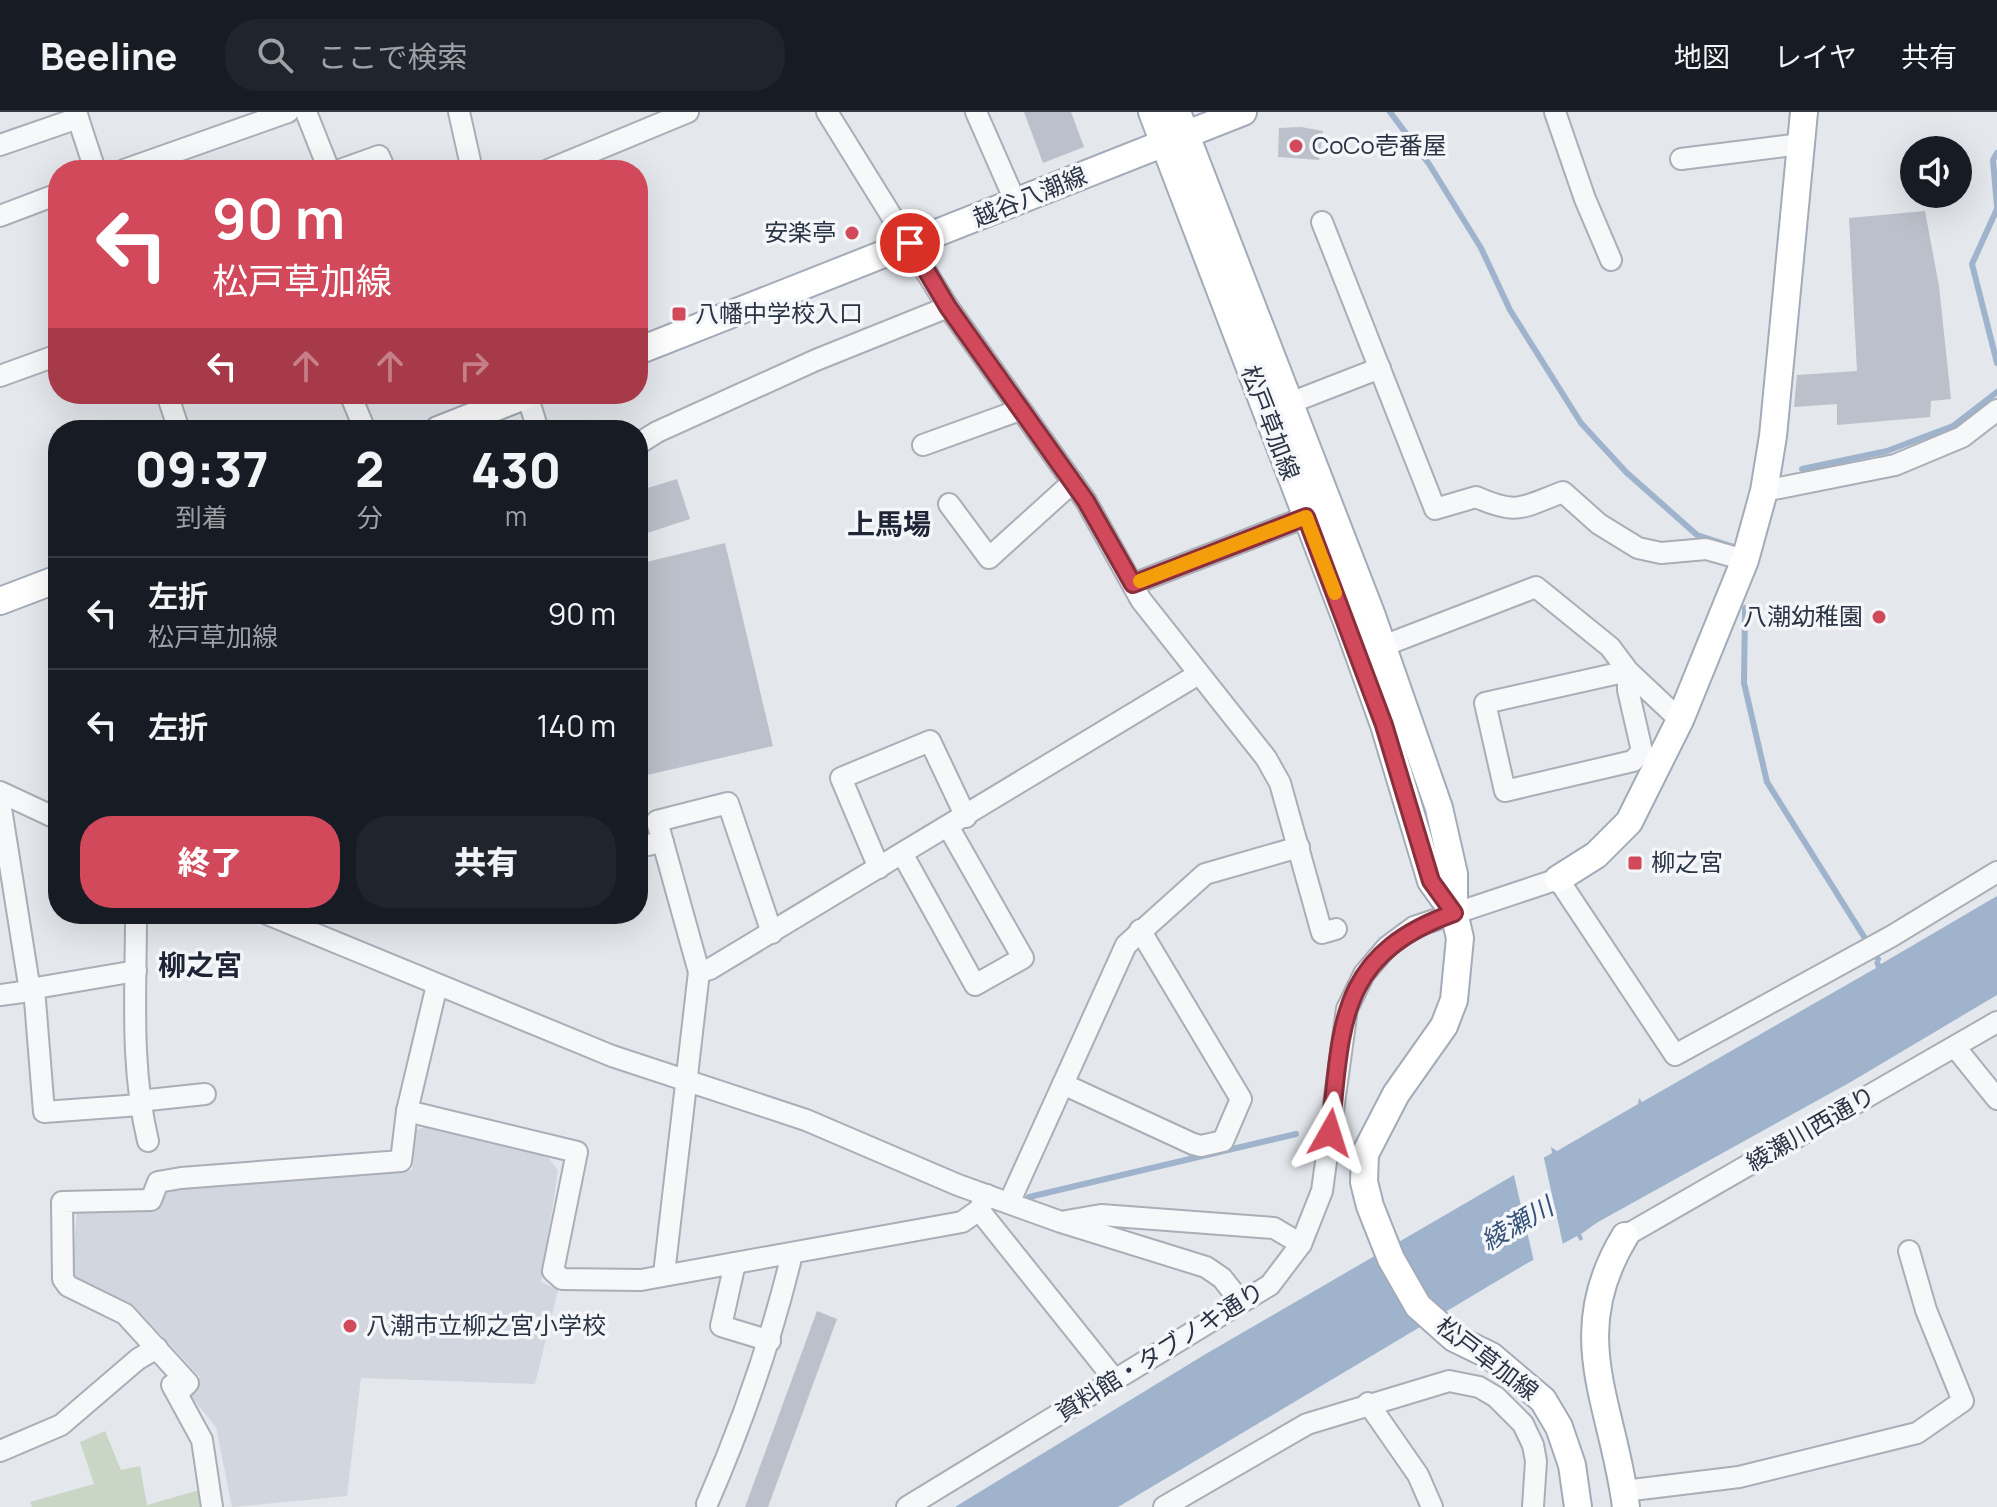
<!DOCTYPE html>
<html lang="ja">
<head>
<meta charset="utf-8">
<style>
	:root { --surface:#171b24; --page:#20242c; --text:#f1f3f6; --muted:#9ea1a6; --line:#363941; --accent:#d1495b }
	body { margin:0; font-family:Manrope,"Noto Sans JP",sans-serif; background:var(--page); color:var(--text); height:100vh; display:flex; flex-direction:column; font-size:30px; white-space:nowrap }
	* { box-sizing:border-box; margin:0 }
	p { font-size:26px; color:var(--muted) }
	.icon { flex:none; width:44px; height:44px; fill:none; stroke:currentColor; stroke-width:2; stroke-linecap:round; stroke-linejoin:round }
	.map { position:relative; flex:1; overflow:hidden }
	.side { position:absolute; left:48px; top:308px; width:600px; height:504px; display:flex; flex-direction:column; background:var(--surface); border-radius:32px; box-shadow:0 8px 32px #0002 }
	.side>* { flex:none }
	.banner { position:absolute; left:48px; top:48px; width:600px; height:244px; border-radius:32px; box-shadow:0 8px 32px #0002; background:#d1495b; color:#fff; overflow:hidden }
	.buttons { position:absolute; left:1900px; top:24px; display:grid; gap:16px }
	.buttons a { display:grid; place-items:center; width:72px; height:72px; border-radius:50%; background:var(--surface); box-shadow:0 8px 32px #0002; font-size:40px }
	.pin { position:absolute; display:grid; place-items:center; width:68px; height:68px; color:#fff; margin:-34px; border:4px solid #fff; border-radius:50%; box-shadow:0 2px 8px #0007 }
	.me { position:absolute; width:88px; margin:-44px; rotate:6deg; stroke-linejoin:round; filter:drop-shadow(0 0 6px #0008) }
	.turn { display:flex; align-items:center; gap:28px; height:168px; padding:0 32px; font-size:36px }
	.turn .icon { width:104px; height:104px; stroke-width:2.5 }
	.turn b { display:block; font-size:56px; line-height:68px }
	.lanes { display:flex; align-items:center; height:76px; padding:0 32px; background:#0003; justify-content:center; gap:40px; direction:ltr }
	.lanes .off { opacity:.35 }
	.eta { display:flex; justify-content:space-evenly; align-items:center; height:136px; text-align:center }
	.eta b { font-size:48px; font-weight:800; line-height:56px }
	.action { display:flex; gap:16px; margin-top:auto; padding:16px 32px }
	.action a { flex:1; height:92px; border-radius:32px; background:var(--accent); color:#fff; font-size:32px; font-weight:800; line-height:92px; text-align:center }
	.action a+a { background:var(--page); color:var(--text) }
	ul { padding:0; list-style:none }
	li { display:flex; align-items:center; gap:24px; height:112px; padding:0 32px; border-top:2px solid var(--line) }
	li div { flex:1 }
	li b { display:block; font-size:30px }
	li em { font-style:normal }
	header { display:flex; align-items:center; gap:48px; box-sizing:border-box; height:112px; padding:0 40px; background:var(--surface); border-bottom:2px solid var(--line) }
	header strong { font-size:38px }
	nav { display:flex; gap:44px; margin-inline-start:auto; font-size:28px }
	.search { width:560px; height:72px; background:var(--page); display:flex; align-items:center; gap:20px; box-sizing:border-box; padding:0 28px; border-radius:32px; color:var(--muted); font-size:30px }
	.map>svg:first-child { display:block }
</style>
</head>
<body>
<header>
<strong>Beeline</strong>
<div class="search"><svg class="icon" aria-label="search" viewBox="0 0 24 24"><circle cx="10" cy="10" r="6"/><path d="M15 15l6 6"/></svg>ここで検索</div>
<nav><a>地図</a><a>レイヤ</a><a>共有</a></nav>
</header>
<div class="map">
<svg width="1997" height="1395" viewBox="0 0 1997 1395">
	<rect width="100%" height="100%" fill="#e4e7ec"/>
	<path fill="#d2d6de" d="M426,1014l121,29 11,16 -17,111 17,8 -23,94 -174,-6 -14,118 -115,11 -16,-80 -28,-34 12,-16 -65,-70 -54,-24 -9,-12 5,-62 81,2 7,-24 247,-17 3,-39z"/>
	<path fill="#c9d6c5" d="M105,1319l16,39 19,-4 7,39 56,-16 2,18h-173l-2,-5 64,-18 -14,-42z"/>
	<path fill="#9fb4cc" d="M1997,784v99l-148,88 -251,139 -17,12 2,5 -3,2 -3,-5 -53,29 -406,242h-163l249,-152 348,-202 -1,-6 6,4 81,-47 1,-6 3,4 234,-134 -2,-6 4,-3 3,5z"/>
	<path fill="#e4e7ec" d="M1543,1042l21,95 -29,17 -22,-95z"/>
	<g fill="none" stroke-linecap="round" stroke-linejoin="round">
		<g stroke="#9fb4cc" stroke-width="6">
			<path d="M1390,0l39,52 52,84 29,62 71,113 45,49 71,63 37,12"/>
			<path d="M1997,41l-4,7 4,46"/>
			<path d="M1997,97l-25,55 25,99"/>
			<path d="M1802,357l85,-18 66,-25 44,-34"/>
			<path d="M1745,496l-1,75 23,99 111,177"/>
			<path d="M1029,1085l267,-63"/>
		</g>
	</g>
	<g fill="#bbc0ca">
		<path d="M1024,0h47l13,35 -41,16z"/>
		<path d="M1301,15l22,4 -4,29 -41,-3 1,-29z"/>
		<path d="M1925,99l14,75 12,113 -20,2 -1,16 -93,8v-21l-43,3 3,-32 60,-4 -8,-153z"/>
		<path d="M677,367l13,40 -52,17v-45z"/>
		<path d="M725,431l48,203 -126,29 -9,-40v-171z"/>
		<path d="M817,1199l20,8 -69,188h-23z"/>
	</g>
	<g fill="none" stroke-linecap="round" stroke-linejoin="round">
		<defs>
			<g id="minor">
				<path d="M76,0l19,58"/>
				<path d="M306,0l23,58"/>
				<path d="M459,0l13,58"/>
				<path d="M827,0l121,195 138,194 55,99 125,158 14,25 42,150 14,-4"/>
				<path d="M976,0l40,91"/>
				<path d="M1555,0l30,87 26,61"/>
				<path d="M0,33l78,-27"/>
				<path d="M1681,47l120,-15"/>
				<path d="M124,58l164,-58"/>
				<path d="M340,58l39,-14 6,14"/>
				<path d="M548,58l140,-58"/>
				<path d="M0,104l58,-22"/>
				<path d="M1322,110l113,287 41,-12c43,19 46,10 87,-5l36,32 39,24 23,5 45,-4 39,11"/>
				<path d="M0,264l58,-21"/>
				<path d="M167,282l12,36"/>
				<path d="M350,282l15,36"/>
				<path d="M527,283l11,35"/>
				<path d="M1290,291l90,-35"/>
				<path d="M638,332l19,-12 159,-72 132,-53"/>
				<path d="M923,333l97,-35"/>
				<path d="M1764,379l131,-26 67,-28 35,-27"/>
				<path d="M949,392l40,54 84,-76"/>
				<path d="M1133,472l173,-67"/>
				<path d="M1383,534l153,-59 74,60 18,24v19l14,61 -9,10 -128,30 -20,-88 143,-32 52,49"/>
				<path d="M0,680l58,27"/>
				<path d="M0,690l30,189 -30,4"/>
				<path d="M638,735l25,-5"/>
				<path d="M903,743l72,130 48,-27 -74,-130"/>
				<path d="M879,756l-38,-90 89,-37 36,76"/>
				<path d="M136,802c0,77 -6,152 12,227"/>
				<path d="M267,802l345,142 194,64 152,65 103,37 145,45 16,11 19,24"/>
				<path d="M699,860l-42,-151 71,-18 44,130"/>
				<path d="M34,876l10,124 96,-7"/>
				<path d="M30,877l106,-18"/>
				<path d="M1955,935l42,52"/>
				<path d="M1063,972l130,60 8,2 22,-5 18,-42 -101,-169"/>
				<path d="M139,989l66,-7"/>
				<path d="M407,999l170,41 -24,119 9,8 79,1 321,-58 17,-12 8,-15"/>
				<path d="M1009,1091l117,-258 79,-71 94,-27"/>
				<path d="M979,1098l136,170"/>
				<path d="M1066,1109l35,-6 173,13 27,16"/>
				<path d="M1625,1124l372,-214"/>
				<path d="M735,1151l-14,63 49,15"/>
				<path d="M664,1162l35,-302 11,-3 487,-294"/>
				<path d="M172,1273l30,55 10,67"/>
				<path d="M178,1281l10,-10 -63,-69 -57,-28 -5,-7 -1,-77 89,-2 7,-18 23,-4 220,-17 6,-50 30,-126"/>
				<path d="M1368,1291l50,72 14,32"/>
				<path d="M0,1339l61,-26 77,-66 19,-11"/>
				<path d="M1624,1379l115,-14 178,-44 46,-32 -37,-91 -17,-59"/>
				<path d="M707,1392c36,-82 64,-163 85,-250"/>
				<path d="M907,1395l363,-222 31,-41 21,-53 25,-182 17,-35 23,-27 27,-20 144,-48 117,176 217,-119 105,-64"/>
				<path d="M1164,1395l143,-83 142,-43 30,6 17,10 27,27 10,21 3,16 -3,46"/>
			</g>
			<g id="major">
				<path d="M1152,0l195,510 37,103 47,156 23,32"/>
				<path d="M1177,0l195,504 67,192 15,66v39l6,25 -6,62 -10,26 -48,68 -31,60 -1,28 6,24 21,53 27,47 36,32 37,18 52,44 16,27 13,38 6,42"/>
				<path d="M638,239l605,-239"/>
				<path d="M438,318l91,-36"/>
				<path d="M0,489l58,-22"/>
				<path d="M1558,767l38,-24 33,-33 51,-102 65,-160 19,-69 9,-55 31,-324"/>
				<path d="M1625,1124c-61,100 -12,167 1,271"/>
			</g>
		</defs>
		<use href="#minor" stroke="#a9aeb7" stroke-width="24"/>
		<use href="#major" stroke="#a3abb8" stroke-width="30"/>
		<use href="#minor" stroke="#f7f8fa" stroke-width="20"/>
		<use href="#major" stroke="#fff" stroke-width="26"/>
	</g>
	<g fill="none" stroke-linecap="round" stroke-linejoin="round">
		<defs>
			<path id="route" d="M910,131l38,64 138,194 47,83 173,-67 78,208 47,156 23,32c-117,42 -112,111 -124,220"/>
		</defs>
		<use href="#route" stroke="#882f3b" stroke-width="20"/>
		<use href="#route" stroke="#d1495b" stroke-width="14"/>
		<path stroke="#f59e0b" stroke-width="14" d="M1140,469l166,-64 29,76"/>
	</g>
	<g fill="#d1495b" stroke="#f4f6f9" stroke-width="3">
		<circle cx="1296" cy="34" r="8"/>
		<circle cx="852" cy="121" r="8"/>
		<rect x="671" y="194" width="16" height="16" rx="4"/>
		<circle cx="1879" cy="505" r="8"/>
		<rect x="1627" y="743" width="16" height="16" rx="4"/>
		<circle cx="350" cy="1214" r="8"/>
	</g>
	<g text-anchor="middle" stroke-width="7" stroke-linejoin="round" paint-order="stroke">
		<g font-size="24" fill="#2b3445" stroke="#f4f6f9" text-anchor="start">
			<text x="1312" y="42">CoCo壱番屋</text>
			<text x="836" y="129" text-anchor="end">安楽亭</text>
			<text x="695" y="210">八幡中学校入口</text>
			<text x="1863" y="513" text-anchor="end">八潮幼稚園</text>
			<text x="1651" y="759">柳之宮</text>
			<text x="366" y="1222">八潮市立柳之宮小学校</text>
		</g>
		<g font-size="24" fill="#2b3445" stroke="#f4f6f9">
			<text transform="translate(1030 85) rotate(-22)" y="8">越谷八潮線</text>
			<text transform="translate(1270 311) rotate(69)" y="8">松戸草加線</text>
			<text transform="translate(1811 1017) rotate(-30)" y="8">綾瀬川西通り</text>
			<text transform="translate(1160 1240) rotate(-32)" y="8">資料館・タブノキ通り</text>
			<text transform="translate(1487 1247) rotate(37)" y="8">松戸草加線</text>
		</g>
		<g font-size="26" font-style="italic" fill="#34527a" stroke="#f4f6f9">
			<text transform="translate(1517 1112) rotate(-30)" y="9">綾瀬川</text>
		</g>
		<g font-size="28" font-weight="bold" fill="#1d2536" stroke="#f4f6f9">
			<text x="889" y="422">上馬場</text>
			<text x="200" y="863">柳之宮</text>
		</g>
	</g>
</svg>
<div class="buttons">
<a><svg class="icon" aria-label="sound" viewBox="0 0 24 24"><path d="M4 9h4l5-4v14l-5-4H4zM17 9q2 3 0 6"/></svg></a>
</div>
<div class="pin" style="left:910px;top:131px;background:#d93025"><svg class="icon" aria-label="arrive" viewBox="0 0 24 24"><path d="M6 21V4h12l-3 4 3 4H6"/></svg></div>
<svg class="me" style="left:1330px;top:1021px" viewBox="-20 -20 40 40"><path d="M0-17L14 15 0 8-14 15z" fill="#d1495b" stroke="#fff" stroke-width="4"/></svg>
<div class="banner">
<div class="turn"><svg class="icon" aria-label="left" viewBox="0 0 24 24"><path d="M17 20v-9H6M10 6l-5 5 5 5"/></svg><div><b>90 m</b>松戸草加線</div></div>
<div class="lanes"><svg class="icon" aria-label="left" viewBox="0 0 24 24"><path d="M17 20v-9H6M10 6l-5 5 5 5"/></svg><svg class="icon off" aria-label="ahead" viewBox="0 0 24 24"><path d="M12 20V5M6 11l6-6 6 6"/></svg><svg class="icon off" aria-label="ahead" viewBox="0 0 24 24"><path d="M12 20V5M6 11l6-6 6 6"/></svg><svg class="icon off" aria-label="right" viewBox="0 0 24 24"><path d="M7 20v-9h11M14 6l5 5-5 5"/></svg></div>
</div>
<section class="side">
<div class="eta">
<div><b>09:37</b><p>到着</p></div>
<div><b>2</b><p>分</p></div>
<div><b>430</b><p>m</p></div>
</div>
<ul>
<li><svg class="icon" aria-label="left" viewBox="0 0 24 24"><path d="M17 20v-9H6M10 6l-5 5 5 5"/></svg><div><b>左折</b><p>松戸草加線</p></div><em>90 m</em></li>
<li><svg class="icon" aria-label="left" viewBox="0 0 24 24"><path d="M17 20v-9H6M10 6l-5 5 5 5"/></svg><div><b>左折</b></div><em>140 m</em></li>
</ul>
<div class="action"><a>終了</a><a>共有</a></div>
</section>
</div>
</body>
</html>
